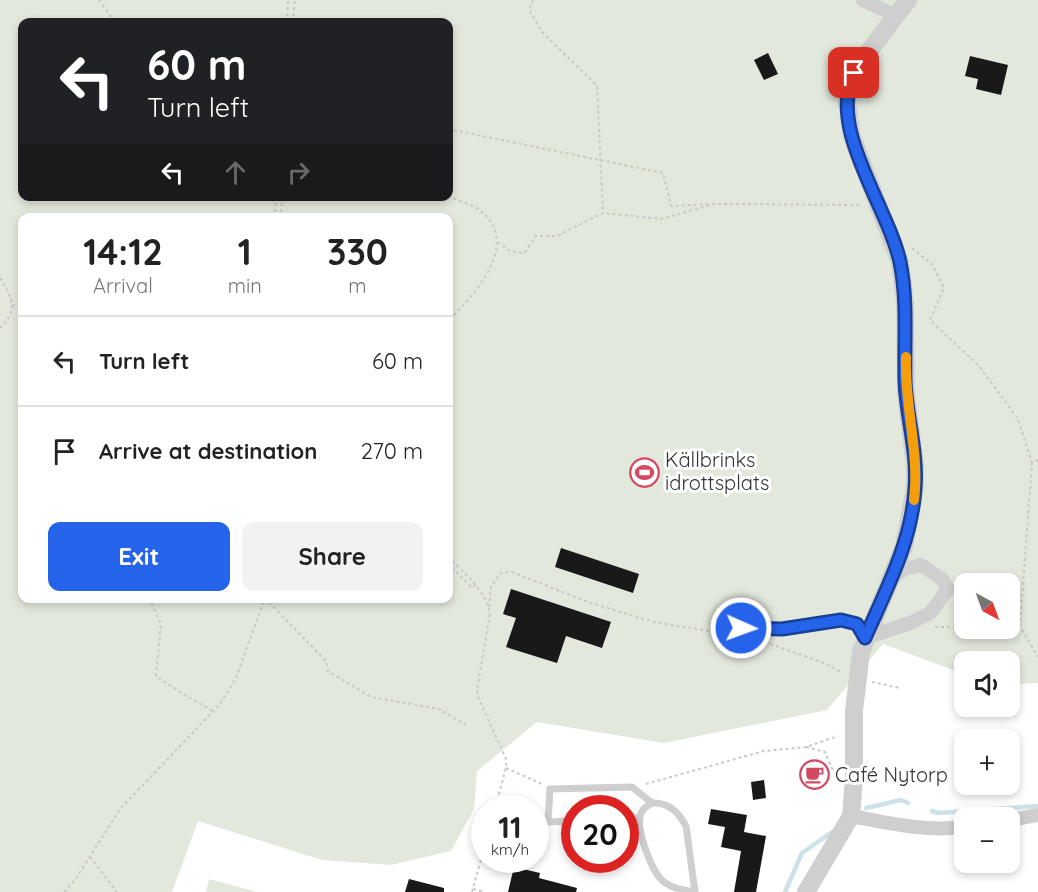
<!DOCTYPE html>
<html lang="en">
<head>
<meta charset="utf-8">
<style>
	:root { --surface:#fff; --page:#f2f2f2; --text:#222; --muted:#767676; --line:#e0e0e0; --accent:#2563eb }
	body { margin:0; font-family:Quicksand,sans-serif; background:var(--page); color:var(--text); height:100vh; display:flex; flex-direction:column; font-size:22px; white-space:nowrap }
	* { box-sizing:border-box; margin:0 }
	p { font-size:20px; color:var(--muted) }
	.icon { flex:none; width:33px; height:33px; fill:none; stroke:currentColor; stroke-width:2; stroke-linecap:round; stroke-linejoin:round }
	.map { position:relative; flex:1; overflow:hidden }
	.details { position:absolute; left:18px; top:213px; width:435px; height:390px; display:flex; flex-direction:column; background:var(--surface); border-radius:12px; box-shadow:0 3px 9px #0003 }
	.details>* { flex:none }
	.top-card { position:absolute; left:18px; top:18px; width:435px; height:183px; border-radius:12px; box-shadow:0 3px 9px #0003; background:#202124; color:#fff; overflow:hidden }
	.needle { width:39px; rotate:139deg }
	.controls { position:absolute; left:954px; top:573px; display:grid; gap:12px }
	.controls a { display:grid; place-items:center; width:66px; height:66px; border-radius:12px; background:var(--surface); box-shadow:0 3px 9px #0003; font-size:30px }
	.speed { position:absolute; left:471px; top:795px; display:flex; gap:12px; font-size:30px; font-weight:700; text-align:center }
	.speed>* { display:grid; place-content:center; width:78px; height:78px; border-radius:50%; background:var(--surface); box-shadow:0 3px 9px #0003; line-height:1 }
	.speed small { font-size:15px; font-weight:400 }
	.speed .limit { border:9px solid #d22; background:#fff; color:#111 }
	.pin { position:absolute; display:grid; place-items:center; width:51px; height:51px; color:#fff; margin:-26px; border-radius:12px; box-shadow:0 3px 9px #0006 }
	.me { position:absolute; width:66px; margin:-33px; rotate:92deg; stroke-linejoin:round; filter:drop-shadow(0 0 4px #0008) }
	.turn { display:flex; align-items:center; gap:21px; height:126px; padding:0 30px; font-size:27px }
	.turn .icon { width:78px; height:78px; stroke-width:2.5 }
	.turn b { display:block; font-size:42px; line-height:51px }
	.lanes { display:flex; align-items:center; height:57px; padding:0 30px; background:#0003; justify-content:center; gap:30px; direction:ltr }
	.lanes .off { opacity:.35 }
	.eta { display:flex; justify-content:space-evenly; align-items:center; height:102px; text-align:center }
	.eta b { font-size:36px; font-weight:700; line-height:42px }
	.primary-button { display:flex; gap:12px; margin-top:auto; padding:12px 30px }
	.primary-button a { flex:1; height:69px; border-radius:12px; background:var(--accent); color:#fff; font-size:24px; font-weight:700; line-height:69px; text-align:center }
	.primary-button a+a { background:var(--page); color:var(--text) }
	ul { padding:0; list-style:none }
	li { display:flex; align-items:center; gap:18px; height:90px; padding:0 30px; border-top:2px solid var(--line) }
	li div { flex:1 }
	li b { display:block; font-size:22px }
	li em { font-style:normal }
	.map>svg:first-child { display:block }
</style>
</head>
<body>
<div class="map">
<svg width="1038" height="892" viewBox="0 0 1038 892">
	<rect width="100%" height="100%" fill="#fff"/>
	<g fill="#e3e8dc" fill-rule="evenodd">
		<path d="M0,0h1038v683l-28,1v-22h-46v12l-81,-30 -56,66 -163,33 -127,-21 -60,49 -3,38 -23,42 -60,14 -69,-5 -124,-39 -26,71h-172zM22,22h426v174h-426zM22,218h426v380h-426zM964,584h46v44h-46z"/>
		<path d="M209,879l48,13h-51z"/>
	</g>
	<g fill="none" stroke-linecap="round" stroke-linejoin="round">
		<g stroke="#cde1e8" stroke-width="4.5">
			<path d="M866,808l35,-8 7,3"/>
			<path d="M932,811l6,2 100,-7"/>
			<path d="M785,892l17,-39 33,-23"/>
		</g>
	</g>
	<g fill="#191919">
		<path d="M768,53l10,21 -14,6 -10,-20z"/>
		<path d="M970,56l38,9 -7,30 -25,-6 2,-10 -13,-3z"/>
		<path d="M561,548l78,26 -6,19 -78,-26z"/>
		<path d="M511,589l100,33 -9,26 -36,-12 -9,27 -51,-16 10,-29 -13,-4z"/>
		<path d="M809,764l13,2 -3,19 -13,-2z"/>
		<path d="M764,780l2,18 -13,2 -2,-18z"/>
		<path d="M711,809l36,6 -3,17 22,4 -10,56h-22l7,-41 -20,-4 4,-20 -17,-3z"/>
		<path d="M514,867l26,6 -1,5 38,10 -1,4h-68z"/>
		<path d="M409,879l35,9v4h-39z"/>
	</g>
	<g fill="none" stroke-linecap="round" stroke-linejoin="round">
		<g stroke="#c9c9c9" stroke-width="2" stroke-dasharray="3 3" stroke-linecap="butt">
			<path d="M99,0l16,22"/>
			<path d="M533,0l-4,10 14,23 54,53 6,127"/>
			<path d="M287,22l1,-22"/>
			<path d="M293,22l2,-22"/>
			<path d="M448,129l215,44 8,33 37,-2"/>
			<path d="M448,196c11,5 26,9 34,16 39,33 -8,83 -34,109"/>
			<path d="M275,218l1,-22"/>
			<path d="M281,218l1,-22"/>
			<path d="M498,242l12,9 14,2 12,-17h21l46,-23 59,6 52,-15 146,1"/>
			<path d="M912,248l20,16 12,24 -14,32 49,46 39,53 14,44"/>
			<path d="M0,278c12,19 19,32 0,50"/>
			<path d="M12,305l10,2"/>
			<path d="M1038,460l-6,3 -12,163 18,31"/>
			<path d="M448,557c16,16 39,34 42,57l-13,75 1,8 28,62v9l-11,40"/>
			<path d="M448,563l23,24 5,-2"/>
			<path d="M149,598l12,26 -5,52 27,18 30,17"/>
			<path d="M265,598l61,63 2,10 43,26 68,12 29,17"/>
			<path d="M489,607l2,-21 10,-13 11,-1 76,30 66,20 79,13"/>
			<path d="M1010,626h9"/>
			<path d="M935,627h29"/>
			<path d="M759,640l68,24 15,9"/>
			<path d="M872,682l28,6"/>
			<path d="M806,747l19,5 9,21h3"/>
			<path d="M506,768l36,16"/>
			<path d="M646,784l118,-33 42,-4 32,-11"/>
			<path d="M536,832l5,-4"/>
			<path d="M90,857l27,35"/>
			<path d="M473,889l12,3"/>
			<path d="M64,892l11,-12 45,-71 100,-105 16,-26 29,-80"/>
			<path d="M472,892l12,-44"/>
		</g>
		<g stroke="#cfcfcf" stroke-width="7">
			<path d="M741,628l41,1 59,-9 16,4 7,12"/>
			<path d="M652,803c17,-1 26,9 34,23l9,66c-11,-2 -22,-3 -31,-10 -12,-9 -27,-50 -24,-65 1,-8 6,-10 12,-14z"/>
			<path d="M626,818h13"/>
			<path d="M574,821l-26,1 2,-33 82,-2 20,16"/>
		</g>
		<g stroke="#cfcfcf" stroke-width="14">
			<path d="M863,0l33,16"/>
			<path d="M865,638l45,-15 20,-10 18,-24 -6,-10 -21,-14 -16,4 -15,10"/>
			<path d="M851,816c37,7 75,16 113,11"/>
			<path d="M1010,820l28,-5"/>
		</g>
		<path stroke="#cfcfcf" stroke-width="18" d="M806,892l45,-76 3,-38v-67l7,-59 43,-106 11,-59v-21l-9,-73 -1,-91 -5,-40 -48,-125 -5,-35 3,-21 9,-17 49,-64"/>
	</g>
	<g fill="none" stroke-linecap="round" stroke-linejoin="round">
		<defs>
			<path id="route" d="M741,628l41,1 59,-9 16,4 8,14c21,-48 47,-97 50,-150 3,-37 -9,-72 -10,-108 -1,-40 3,-79 -5,-118 -12,-56 -73,-133 -46,-189"/>
		</defs>
		<use href="#route" stroke="#184099" stroke-width="15"/>
		<use href="#route" stroke="#2563eb" stroke-width="10"/>
		<path stroke="#f59e0b" stroke-width="10" d="M906,357c-2,48 14,96 8,143"/>
	</g>
	<defs>
		<symbol id="stadium-ring" viewBox="-11 -11 22 22"><circle r="9.5" fill="#fff" stroke="#d54862" stroke-width="1.5"/><path d="M0-5a6.5 5 0 1 0 0 10a6.5 5 0 1 0 0-10ZM-3.5-1.8h7v3.6h-7Z" fill="#d54862"/></symbol>
		<symbol id="cafe-ring" viewBox="-11 -11 22 22"><circle r="9.5" fill="#fff" stroke="#d54862" stroke-width="1.5"/><path d="M-5.5-4.5H6V0H3Q3 3.5 0 3.5H-2.5Q-5.5 3.5-5.5 0ZM3-3.2v2h1.7v-2ZM-6 4.5H4V6H-6Z" fill="#d54862"/></symbol>
	</defs>
	<g fill-rule="evenodd">
		<use href="#stadium-ring" x="628" y="456" width="33" height="33"/>
		<use href="#cafe-ring" x="798" y="758" width="33" height="33"/>
	</g>
	<g text-anchor="middle" stroke-width="6" stroke-linejoin="round" paint-order="stroke">
		<g font-size="20" fill="#323232" stroke="#fff" text-anchor="start">
			<text x="665" y="467">Källbrinks<tspan x="665" dy="23">idrottsplats</tspan></text>
			<text x="835" y="782">Café Nytorp</text>
		</g>
	</g>
</svg>
<div class="controls">
<a><svg class="needle" viewBox="-14 -14 28 28"><path d="M0-13l5 13h-10z" fill="#e53935"/><path d="M0 13l5-13h-10z" fill="#767676"/></svg></a>
<a><svg class="icon" aria-label="sound" viewBox="0 0 24 24"><path d="M4 9h4l5-4v14l-5-4H4zM17 9q2 3 0 6"/></svg></a>
<a>+</a>
<a>−</a>
</div>
<div class="speed"><div>11<small>km/h</small></div><div class="limit">20</div></div>
<div class="pin" style="left:854px;top:73px;background:#d93025"><svg class="icon" aria-label="arrive" viewBox="0 0 24 24"><path d="M6 21V4h12l-3 4 3 4H6"/></svg></div>
<svg class="me" style="left:741px;top:628px" viewBox="-20 -20 40 40"><circle r="17" fill="#2563eb" stroke="#fff" stroke-width="3"/><path d="M0-11L8 9 0 5-8 9z" fill="#fff"/></svg>
<div class="top-card">
<div class="turn"><svg class="icon" aria-label="left" viewBox="0 0 24 24"><path d="M17 20v-9H6M10 6l-5 5 5 5"/></svg><div><b>60 m</b>Turn left</div></div>
<div class="lanes"><svg class="icon" aria-label="left" viewBox="0 0 24 24"><path d="M17 20v-9H6M10 6l-5 5 5 5"/></svg><svg class="icon off" aria-label="ahead" viewBox="0 0 24 24"><path d="M12 20V5M6 11l6-6 6 6"/></svg><svg class="icon off" aria-label="right" viewBox="0 0 24 24"><path d="M7 20v-9h11M14 6l5 5-5 5"/></svg></div>
</div>
<section class="details">
<div class="eta">
<div><b>14:12</b><p>Arrival</p></div>
<div><b>1</b><p>min</p></div>
<div><b>330</b><p>m</p></div>
</div>
<ul>
<li><svg class="icon" aria-label="left" viewBox="0 0 24 24"><path d="M17 20v-9H6M10 6l-5 5 5 5"/></svg><div><b>Turn left</b></div><em>60 m</em></li>
<li><svg class="icon" aria-label="arrive" viewBox="0 0 24 24"><path d="M6 21V4h12l-3 4 3 4H6"/></svg><div><b>Arrive at destination</b></div><em>270 m</em></li>
</ul>
<div class="primary-button"><a>Exit</a><a>Share</a></div>
</section>
</div>
</body>
</html>
